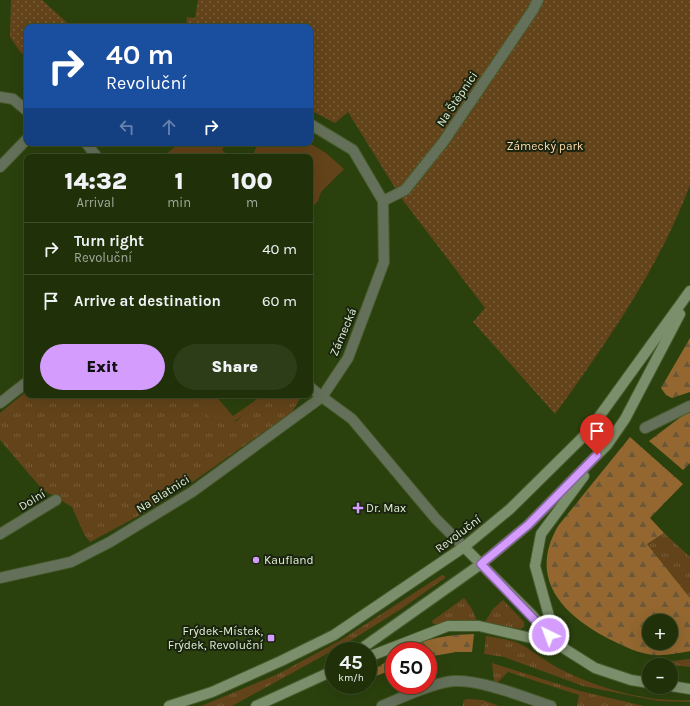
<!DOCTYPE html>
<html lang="en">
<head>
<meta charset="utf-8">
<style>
	:root { --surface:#20310a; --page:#2d3d18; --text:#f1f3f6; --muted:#a2a99c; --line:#3d4c2b; --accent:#d49cfc }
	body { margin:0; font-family:Karla,sans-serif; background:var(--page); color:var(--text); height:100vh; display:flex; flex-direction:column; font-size:15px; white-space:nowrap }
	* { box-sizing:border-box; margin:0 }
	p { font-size:13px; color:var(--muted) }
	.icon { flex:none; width:22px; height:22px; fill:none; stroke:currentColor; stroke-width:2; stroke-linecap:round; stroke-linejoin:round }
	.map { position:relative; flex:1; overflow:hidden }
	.sheet { position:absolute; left:24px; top:154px; width:289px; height:244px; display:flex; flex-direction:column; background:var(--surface); border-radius:8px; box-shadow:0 4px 16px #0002,0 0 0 1px var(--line) }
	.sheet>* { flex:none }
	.hud { position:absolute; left:24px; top:24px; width:289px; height:122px; border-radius:8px; box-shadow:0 4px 16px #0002,0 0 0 1px var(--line); background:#1a4fa0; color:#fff; overflow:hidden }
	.fabs { position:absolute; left:642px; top:614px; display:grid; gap:8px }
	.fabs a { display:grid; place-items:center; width:36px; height:36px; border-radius:50%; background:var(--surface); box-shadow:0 4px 16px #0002,0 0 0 1px var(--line); font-size:20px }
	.speed { position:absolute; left:325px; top:642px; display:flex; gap:8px; font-size:20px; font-weight:700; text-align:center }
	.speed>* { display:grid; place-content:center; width:52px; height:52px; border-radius:50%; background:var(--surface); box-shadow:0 4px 16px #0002,0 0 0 1px var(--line); line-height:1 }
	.speed small { font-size:10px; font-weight:400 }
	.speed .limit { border:6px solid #d22; background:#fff; color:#111 }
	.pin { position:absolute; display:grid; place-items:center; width:34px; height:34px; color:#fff; margin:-41px -17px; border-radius:50% 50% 50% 0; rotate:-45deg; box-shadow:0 0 4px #0007 }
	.pin .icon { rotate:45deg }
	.me { position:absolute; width:44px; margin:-22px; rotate:318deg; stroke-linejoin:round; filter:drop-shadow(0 0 3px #0008) }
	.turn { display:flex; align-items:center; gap:14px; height:84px; padding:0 16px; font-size:18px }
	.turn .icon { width:52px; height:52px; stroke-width:2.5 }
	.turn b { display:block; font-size:28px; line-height:34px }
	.lanes { display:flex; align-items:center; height:38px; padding:0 16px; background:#0003; justify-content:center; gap:20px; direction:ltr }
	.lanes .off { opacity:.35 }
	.eta { display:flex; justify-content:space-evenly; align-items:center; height:68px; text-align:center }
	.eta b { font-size:24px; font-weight:800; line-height:28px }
	.action { display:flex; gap:8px; margin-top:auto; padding:8px 16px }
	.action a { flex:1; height:46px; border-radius:24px; background:var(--accent); color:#111; font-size:16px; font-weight:800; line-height:46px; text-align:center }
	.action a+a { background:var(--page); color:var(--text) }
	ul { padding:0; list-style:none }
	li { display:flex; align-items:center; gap:12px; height:52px; padding:0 16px; border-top:1px solid var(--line) }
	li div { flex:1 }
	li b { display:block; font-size:15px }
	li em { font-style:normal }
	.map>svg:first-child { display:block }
</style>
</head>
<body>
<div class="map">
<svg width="690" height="706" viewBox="0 0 690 706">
	<defs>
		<pattern id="grass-tufts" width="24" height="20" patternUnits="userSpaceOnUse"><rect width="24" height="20" fill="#634319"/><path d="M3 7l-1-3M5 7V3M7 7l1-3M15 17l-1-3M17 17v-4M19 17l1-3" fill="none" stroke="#795e3a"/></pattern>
		<pattern id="forest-firs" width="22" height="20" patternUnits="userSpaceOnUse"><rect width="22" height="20" fill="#93672f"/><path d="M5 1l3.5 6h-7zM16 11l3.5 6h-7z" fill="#6c5838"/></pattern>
		<pattern id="park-dots" width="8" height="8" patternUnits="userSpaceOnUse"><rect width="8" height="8" fill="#634319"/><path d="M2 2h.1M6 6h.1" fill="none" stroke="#795e3a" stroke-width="1.8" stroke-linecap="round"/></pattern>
	</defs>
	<rect width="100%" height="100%" fill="#2b410d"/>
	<g fill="url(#grass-tufts)">
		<path d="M27,391v4h164l21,24 25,2 26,-26h37l1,2 -9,15 -98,69 -52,33 -52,28 -6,-8 -12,-27 -30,-18 -42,-49v-27z"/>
		<path d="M664,533l26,24v41l-43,-54z"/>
		<path d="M442,575l3,1v2l-44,31 -51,32 -118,65h-31l75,-31 65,-35z"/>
		<path d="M464,598l8,11 5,12 -44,3 -1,-3z"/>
		<path d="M503,600l21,22v5l-4,2 -35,-7 8,-13z"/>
		<path d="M486,636c11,2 22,3 32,7 15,7 28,19 42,26 40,20 85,33 130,31v2l-32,-1 -75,-15 -79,-29 -20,-3z"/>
		<path d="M690,659v8l-26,-3v-2z"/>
		<path d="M492,663l88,28 64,15h-67l2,-11 -71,-23 -11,11 -3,-2z"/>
		<path d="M467,699l16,1 16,6h-36v-5z"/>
	</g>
	<g fill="url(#forest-firs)" fill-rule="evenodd">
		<path d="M690,338v54l-18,6 -6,-3 -5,-7z"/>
		<path d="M690,410v53l-7,7 -34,-29z"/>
		<path d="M630,437l53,47 -33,34 14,15 -17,11 43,54v53c-11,2 -25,5 -36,4 -14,-1 -31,-9 -43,-15 -47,-24 -84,-60 -53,-114zM649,621h22v22h-22z"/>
		<path d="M474,634l-2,18h-16l-28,5v-6h-25c23,-14 46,-16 71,-17z"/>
		<path d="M394,657v12l-26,10v-6z"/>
	</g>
	<g fill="url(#park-dots)">
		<path d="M11,0h31l30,27h-45v27l-6,-1 -11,-16z"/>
		<path d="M198,0h492v185c-31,83 -83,157 -135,229l-82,-92 12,-14 -83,-109 -54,-87 -13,11 -25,-13v-83h-124l1,-10 8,1z"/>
	</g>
	<g fill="#634319">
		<path d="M180,143h46l-4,7 8,7h-68z"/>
		<path d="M258,143h51l17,10 18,16 -23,23 -3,9 -8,9v-53h-58z"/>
		<path d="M191,395h24l18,21 30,-21c-12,13 -31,39 -51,24 -8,-6 -15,-16 -21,-24z"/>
	</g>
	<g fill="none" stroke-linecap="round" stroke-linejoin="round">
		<defs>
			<g id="street">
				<path d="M0,97l13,2 14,12"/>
				<path d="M310,124l43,26 30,51 1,61 -36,96 -26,39 30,22 84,100 28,28"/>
				<path d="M86,143l11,14"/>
				<path d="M0,167l27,-28"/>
				<path d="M383,201l22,-11 39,-49 89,-131 5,-10"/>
				<path d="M0,403l27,-21"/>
				<path d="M645,428l45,-22"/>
				<path d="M0,534l56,-34"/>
				<path d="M0,578l71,-16 39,-20 82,-50 130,-95 -12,-10"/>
				<path d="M382,706c18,-8 53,-24 72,-25 29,-1 69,16 97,25"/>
			</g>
			<g id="secondary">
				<path d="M464,547l68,68 25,29 38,24 36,12 18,3"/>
				<path d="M556,641l-21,-75 6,-32 43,-58"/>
				<path d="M358,651l123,-87 47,-39 79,-80 18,-26 55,-105"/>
				<path d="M368,657l80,-31h31l78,18"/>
				<path d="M671,686l19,3"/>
				<path d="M169,706l43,-14 69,-31 53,-26 130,-88 46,-38 78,-77 102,-141"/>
				<path d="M256,706l70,-32 8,-6"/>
			</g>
		</defs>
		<use href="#street" stroke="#485d2d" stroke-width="12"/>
		<use href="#secondary" stroke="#485d2d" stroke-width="12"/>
		<use href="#street" stroke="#65705a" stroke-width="10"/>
		<use href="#secondary" stroke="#7c8f6c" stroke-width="10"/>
	</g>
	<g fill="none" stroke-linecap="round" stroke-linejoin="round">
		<defs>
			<path id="route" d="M549,635l-68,-71 47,-39 69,-70"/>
		</defs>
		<use href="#route" stroke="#8a65a4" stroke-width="10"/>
		<use href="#route" stroke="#d49cfc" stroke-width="7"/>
	</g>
	<g fill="#d49cfc" stroke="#1a240f" stroke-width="1.5">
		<path d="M356 502h4v4h4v4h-4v4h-4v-4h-4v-4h4z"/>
		<circle cx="256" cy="560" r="4"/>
		<rect x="267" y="634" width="8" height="8" rx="2"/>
	</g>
	<g text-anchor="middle" stroke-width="4" stroke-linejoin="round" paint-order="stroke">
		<g font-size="12" fill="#e1f0d4" stroke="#1a240f">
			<text transform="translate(457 99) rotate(-56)" y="4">Na Štěpnici</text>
			<text transform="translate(343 332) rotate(-67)" y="4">Zámecká</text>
			<text transform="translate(163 494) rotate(-32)" y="4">Na Blatnici</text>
			<text transform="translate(32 500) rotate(-31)" y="4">Dolní</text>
			<text transform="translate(458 534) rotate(-37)" y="4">Revoluční</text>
		</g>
		<g font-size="12" fill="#fed7aa" stroke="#1a240f">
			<text x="545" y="150">Zámecký park</text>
		</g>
		<g font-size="12" fill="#e1f0d4" stroke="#1a240f" text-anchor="start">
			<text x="366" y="512">Dr. Max</text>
			<text x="264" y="564">Kaufland</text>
			<text x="263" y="635" text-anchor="end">Frýdek-Místek,<tspan x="263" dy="14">Frýdek, Revoluční</tspan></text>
		</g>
	</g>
</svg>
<div class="fabs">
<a>+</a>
<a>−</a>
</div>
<div class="speed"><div>45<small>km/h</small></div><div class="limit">50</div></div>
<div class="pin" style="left:597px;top:455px;background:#d93025"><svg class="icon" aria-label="arrive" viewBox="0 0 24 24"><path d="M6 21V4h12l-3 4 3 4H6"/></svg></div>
<svg class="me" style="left:549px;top:635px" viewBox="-20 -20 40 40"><circle r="17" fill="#d49cfc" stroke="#fff" stroke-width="3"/><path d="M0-11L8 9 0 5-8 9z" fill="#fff"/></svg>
<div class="hud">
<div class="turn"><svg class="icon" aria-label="right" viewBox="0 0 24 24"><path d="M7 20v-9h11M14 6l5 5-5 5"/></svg><div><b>40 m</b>Revoluční</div></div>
<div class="lanes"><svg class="icon off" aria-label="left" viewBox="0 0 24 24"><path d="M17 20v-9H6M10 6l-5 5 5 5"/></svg><svg class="icon off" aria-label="ahead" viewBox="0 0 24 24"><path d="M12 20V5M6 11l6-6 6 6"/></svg><svg class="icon" aria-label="right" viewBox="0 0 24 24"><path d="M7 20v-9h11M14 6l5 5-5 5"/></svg></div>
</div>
<section class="sheet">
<div class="eta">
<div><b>14:32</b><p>Arrival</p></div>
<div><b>1</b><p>min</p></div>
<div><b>100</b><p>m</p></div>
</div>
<ul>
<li><svg class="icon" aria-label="right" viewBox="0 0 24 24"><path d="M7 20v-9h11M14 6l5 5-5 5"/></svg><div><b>Turn right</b><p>Revoluční</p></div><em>40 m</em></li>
<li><svg class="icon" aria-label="arrive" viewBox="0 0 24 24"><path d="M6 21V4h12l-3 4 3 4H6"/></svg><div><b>Arrive at destination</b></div><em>60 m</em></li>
</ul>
<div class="action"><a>Exit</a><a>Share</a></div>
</section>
</div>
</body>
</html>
